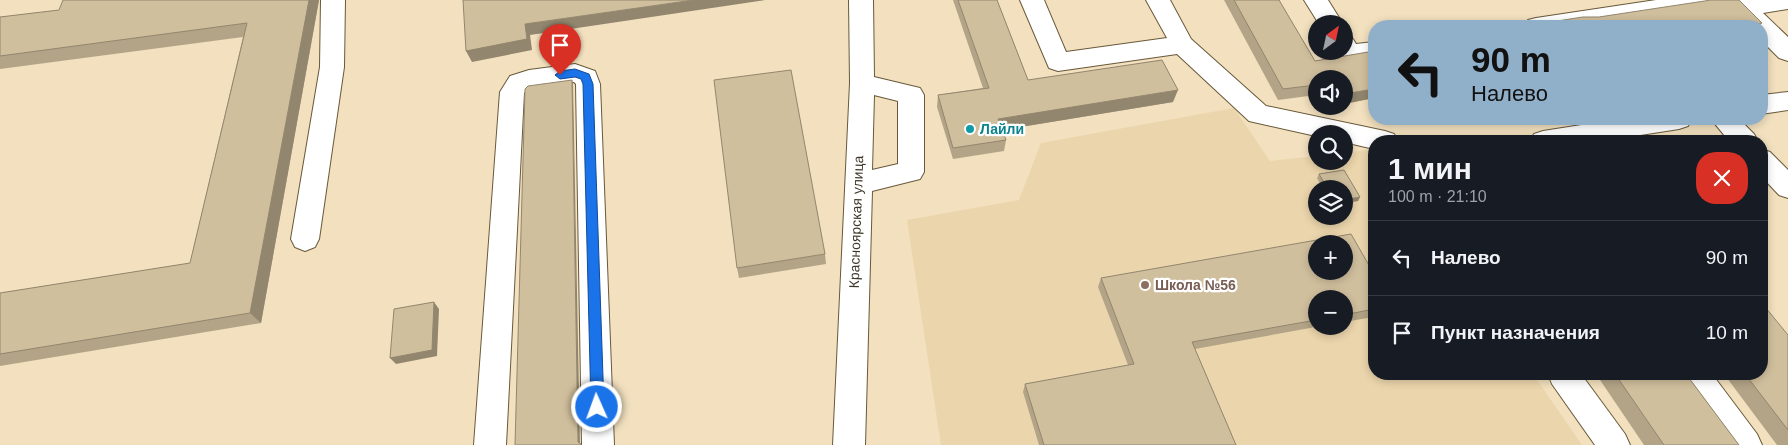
<!DOCTYPE html>
<html lang="ru">
<head>
<meta charset="utf-8">
<style>
	:root { --surface:#171b24; --page:#242831; --text:#f1f3f6; --muted:#9ea1a6; --line:#363941 }
	body { margin:0; font-family:Helvetica,sans-serif; background:var(--page); color:var(--text); height:100vh; display:flex; flex-direction:column; font-size:19px; white-space:nowrap }
	* { box-sizing:border-box; margin:0 }
	p { font-size:16px; color:var(--muted) }
	.icon { flex:none; width:28px; height:28px; fill:none; stroke:currentColor; stroke-width:2; stroke-linecap:round; stroke-linejoin:round }
	.map { position:relative; flex:1; overflow:hidden }
	.details { position:absolute; left:1368px; top:135px; width:400px; height:245px; display:flex; flex-direction:column; background:var(--surface); border-radius:20px; box-shadow:0 2px 8px #0003 }
	.details>* { flex:none }
	.hud { position:absolute; left:1368px; top:20px; width:400px; height:105px; border-radius:20px; box-shadow:0 2px 8px #0003; background:#90afc8; color:#111; overflow:hidden }
	.needle { width:32px; rotate:33deg }
	.tools { position:absolute; left:1308px; top:15px; display:grid; gap:10px }
	.tools a { display:grid; place-items:center; width:45px; height:45px; border-radius:50%; background:var(--surface); box-shadow:0 2px 8px #0003; font-size:25px }
	.pin { position:absolute; display:grid; place-items:center; width:42px; height:42px; color:#fff; margin:-51px -21px; border-radius:50% 50% 50% 0; rotate:-45deg; box-shadow:0 0 5px #0007 }
	.pin .icon { rotate:45deg }
	.me { position:absolute; width:55px; margin:-28px; rotate:358deg; stroke-linejoin:round; filter:drop-shadow(0 0 4px #0008) }
	.turn { display:flex; align-items:center; gap:18px; height:105px; padding:0 20px; font-size:22px }
	.turn .icon { width:65px; height:65px; stroke-width:2.5 }
	.turn b { display:block; font-size:35px; line-height:42px }
	.round { display:grid; place-items:center; flex:none; width:52px; height:52px; border-radius:20px; background:var(--page) }
	.overview { display:flex; align-items:center; justify-content:space-between; height:85px; padding:0 20px }
	h1 { font-size:30px; font-weight:600; line-height:38px }
	ul { padding:0; list-style:none }
	li { display:flex; align-items:center; gap:15px; height:75px; padding:0 20px; border-top:1px solid var(--line) }
	li div { flex:1 }
	li b { display:block; font-size:19px }
	li em { font-style:normal }
	.map>svg:first-child { display:block }
</style>
</head>
<body>
<div class="map">
<svg width="1788" height="445" viewBox="0 0 1788 445">
	<rect width="100%" height="100%" fill="#f2e0be"/>
	<path fill="#ebd5ac" fill-rule="evenodd" d="M1234,108l36,53 46,-5v5h28v-8l30,-4v225h159l49,71h-641l-34,-225 112,-20 22,-57zM1316,189h28v27h-28zM1316,244h28v27h-28zM1316,299h28v27h-28z"/>
	<g fill="none" stroke-linecap="round" stroke-linejoin="round">
		<defs>
			<g id="minor">
				<path d="M321,0h24l-1,67 -25,172 -4,8 -10,4 -10,-4 -4,-8 29,-172z"/>
				<path d="M849,0h24l1,77 46,11 4,7v77l-4,7 -48,12 -7,254h-32l17,-362zM874,95l24,6v63l-26,6z"/>
				<path d="M1020,0h24l22,52 101,-14 -21,-38h24l21,39 75,67 119,25 9,3 4,7h-24v8l-30,-7v-8h-28v2l-67,-15 -72,-67 -119,17 -9,-3z"/>
				<path d="M1304,0h24l15,24h-24z"/>
				<path d="M1656,0h66l-4,6 -8,2 -120,18h-66l4,-6 8,-2z"/>
				<path d="M1724,0h64v9l-25,4 25,24v24l-9,-3 -18,-18v-14h-13z"/>
				<path d="M1344,36l9,3 3,5 18,-2v18l-25,3 -9,-3 -5,-9h9z"/>
				<path d="M575,64l20,7 5,13 14,361h-32l-6,-361 -2,-2 -45,6 -5,5 -18,352h-32l26,-353 10,-16 19,-6z"/>
				<path d="M1788,92v18l-27,4v-19z"/>
				<path d="M1620,119h72l-4,7 -9,3 -77,12h-72l4,-7 9,-3z"/>
				<path d="M1711,119h28l15,15 4,7h-29z"/>
				<path d="M1761,149l9,3 18,18v28l-9,-3 -18,-19z"/>
				<path d="M1548,374h33l44,60 5,11h-35l-43,-61z"/>
				<path d="M1679,374h33l45,60 5,11h-35l-44,-61z"/>
			</g>
		</defs>
		<use href="#minor" stroke="#68593a" stroke-width="2"/>
		<use href="#minor" fill="#fff" fill-rule="evenodd"/>
	</g>
	<g fill="#b3a487">
		<path d="M319,0l-58,323 -261,43v-73l190,-30 53,-226 -243,32v-52l59,-7z"/>
		<path d="M953,0h44l31,80 145,22 -171,28 4,10 -2,11 -51,8 -16,-52 1,-12 45,-7z"/>
		<path d="M1224,0h55l36,61 59,-10v47l-30,6v-25h-28v16l-38,5z"/>
		<path d="M1344,170l16,27 -2,4 -14,2v-14h-21l-6,-11 2,-4z"/>
		<path d="M825,254l1,10 -87,14 -2,-10z"/>
		<path d="M1374,274v43l-30,5v-23h-28v27h5l-126,23 41,96h-197l-16,-53 2,-8 103,-19 -30,-78 3,-9z"/>
		<path d="M1788,335v110h-11l-53,-71h37z"/>
		<path d="M1596,374h90l53,71h-95z"/>
	</g>
	<g fill="#92866e">
		<path d="M309,0h10l-58,323 -11,-10z"/>
		<path d="M694,0h71l-235,35 2,15 -60,12 -6,-11 59,-27z"/>
		<path d="M1762,23l-3,3h-17z"/>
		<path d="M572,80l1,4 7,361 -2,-3z"/>
		<path d="M1374,89v9l-30,6v-10z"/>
		<path d="M1178,90l-5,12 -176,29 1,-12z"/>
		<path d="M1360,197l-2,4 -14,2v-3z"/>
		<path d="M434,302l5,7 -2,47 -41,8 -6,-6z"/>
	</g>
	<g fill="#d0bf9d" stroke="#92866e" fill-rule="evenodd">
		<path d="M63,0h246l-59,313 -250,41v-61l190,-30 57,-240 -247,33v-39l59,-7z"/>
		<path d="M463,0h231l-169,24 2,15 -61,12z"/>
		<path d="M958,0h39l31,80 134,-20 16,30 -180,29 8,21 -53,8 -15,-53 51,-7z"/>
		<path d="M1234,0h45l36,61 59,-10v38l-30,5v-15h-28v6l-33,4z"/>
		<path d="M1711,0h28l23,23 -20,3h-217l58,-9h16z"/>
		<path d="M791,70l34,184 -88,14 -23,-188z"/>
		<path d="M572,80l6,362 3,2v1h-66l10,-356 3,-3z"/>
		<path d="M1344,170l16,27 -16,3v-11h-16l-9,-15z"/>
		<path d="M1351,234l23,40v35l-30,6v-16h-28v21l-124,22 44,103h-192l-19,-61 109,-20 -33,-86zM1316,244h28v27h-28z"/>
		<path d="M434,302l-2,48 -42,8 4,-49z"/>
		<path d="M1761,302l27,33v95l-43,-56h16z"/>
		<path d="M1615,374h71l53,71h-75z"/>
	</g>
	<path fill="#1a73e8" stroke="#114b97" d="M575,69l14,5 4,10 11,323 -2,4 -5,2 -4,-2 -2,-4 -8,-323 -2,-5 -6,-2 -15,2 -5,-4 5,-4z"/>
	<circle fill="#0f9aa8" stroke="#fff" stroke-width="2" cx="970" cy="129" r="5"/>
	<circle fill="#8d6e63" stroke="#fff" stroke-width="2" cx="1145" cy="285" r="5"/>
	<g text-anchor="middle" stroke-width="4.5" stroke-linejoin="round" paint-order="stroke">
		<g font-size="14" font-weight="bold" fill="#0d838f" stroke="#fff" text-anchor="start">
			<text x="980" y="134">Лайли</text>
		</g>
		<g font-size="14" fill="#3e3729" stroke="#fff">
			<text transform="translate(856 222) rotate(-88)" y="5">Красноярская улица</text>
		</g>
		<g font-size="14" font-weight="bold" fill="#785e54" stroke="#fff" text-anchor="start">
			<text x="1155" y="290">Школа №56</text>
		</g>
	</g>
</svg>
<div class="tools">
<a><svg class="needle" viewBox="-14 -14 28 28"><path d="M0-13l5 13h-10z" fill="#e53935"/><path d="M0 13l5-13h-10z" fill="#9ea1a6"/></svg></a>
<a><svg class="icon" aria-label="sound" viewBox="0 0 24 24"><path d="M4 9h4l5-4v14l-5-4H4zM17 9q2 3 0 6"/></svg></a>
<a><svg class="icon" aria-label="search" viewBox="0 0 24 24"><circle cx="10" cy="10" r="6"/><path d="M15 15l6 6"/></svg></a>
<a><svg class="icon" aria-label="layers" viewBox="0 0 24 24"><path d="M12 4l9 5-9 5-9-5zM3 14l9 5 9-5"/></svg></a>
<a>+</a>
<a>−</a>
</div>
<div class="pin" style="left:560px;top:75px;background:#d93025"><svg class="icon" aria-label="arrive" viewBox="0 0 24 24"><path d="M6 21V4h12l-3 4 3 4H6"/></svg></div>
<svg class="me" style="left:597px;top:407px" viewBox="-20 -20 40 40"><circle r="17" fill="#1a73e8" stroke="#fff" stroke-width="3"/><path d="M0-11L8 9 0 5-8 9z" fill="#fff"/></svg>
<div class="hud">
<div class="turn"><svg class="icon" aria-label="left" viewBox="0 0 24 24"><path d="M17 20v-9H6M10 6l-5 5 5 5"/></svg><div><b>90 m</b>Налево</div></div>
</div>
<section class="details">
<div class="overview"><div><h1>1 мин</h1><p>100 m · 21:10</p></div><a class="round" style="background:#d93025;color:#fff"><svg class="icon" aria-label="close" viewBox="0 0 24 24"><path d="M6 6l12 12M18 6L6 18"/></svg></a></div>
<ul>
<li><svg class="icon" aria-label="left" viewBox="0 0 24 24"><path d="M17 20v-9H6M10 6l-5 5 5 5"/></svg><div><b>Налево</b></div><em>90 m</em></li>
<li><svg class="icon" aria-label="arrive" viewBox="0 0 24 24"><path d="M6 21V4h12l-3 4 3 4H6"/></svg><div><b>Пункт назначения</b></div><em>10 m</em></li>
</ul>
</section>
</div>
</body>
</html>
